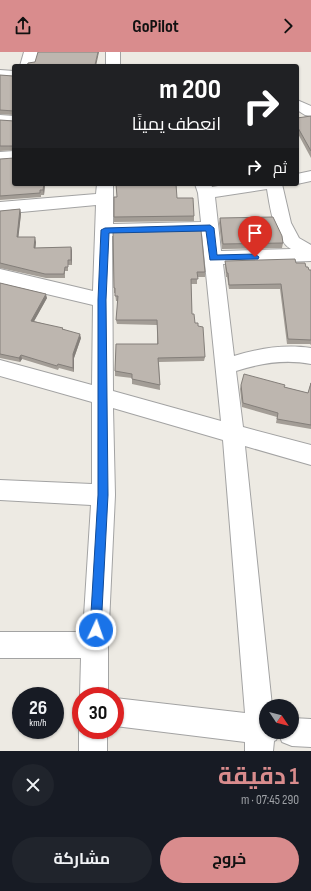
<!DOCTYPE html>
<html lang="ar">
<head>
<meta charset="utf-8">
<style>
	:root { --surface:#171b24; --page:#20242c; --text:#f1f3f6; --muted:#9ea1a6; --accent:#d98c8d }
	body { margin:0; font-family:"Sofia Sans Condensed",Cairo,sans-serif; background:var(--page); color:var(--text); direction:rtl; height:100vh; display:flex; flex-direction:column; font-size:15px; white-space:nowrap }
	* { box-sizing:border-box; margin:0 }
	p { font-size:13px; color:var(--muted) }
	.icon { flex:none; width:22px; height:22px; fill:none; stroke:currentColor; stroke-width:2; stroke-linecap:round; stroke-linejoin:round }
	.map { position:relative; height:699px; overflow:hidden; direction:ltr }
	.sheet { display:flex; flex-direction:column; background:var(--surface); flex:1 }
	.sheet>* { flex:none }
	.guide { position:absolute; left:12px; top:12px; width:287px; height:122px; border-radius:4px; box-shadow:0 1px 3px #0004; direction:rtl; background:#202124; color:#fff; overflow:hidden }
	.needle { width:26px; rotate:125deg }
	.tools { position:absolute; left:259px; top:647px; display:grid; gap:8px }
	.tools a { display:grid; place-items:center; width:40px; height:40px; border-radius:50%; background:var(--surface); box-shadow:0 1px 3px #0004; font-size:20px }
	.speed { position:absolute; left:12px; top:635px; display:flex; gap:8px; font-size:20px; font-weight:700; text-align:center }
	.speed>* { display:grid; place-content:center; width:52px; height:52px; border-radius:50%; background:var(--surface); box-shadow:0 1px 3px #0004; line-height:1 }
	.speed small { font-size:10px; font-weight:400 }
	.speed .limit { border:6px solid #d22; background:#fff; color:#111 }
	.pin { position:absolute; display:grid; place-items:center; width:34px; height:34px; color:#fff; margin:-41px -17px; border-radius:50% 50% 50% 0; rotate:-45deg; box-shadow:0 0 4px #0007 }
	.pin .icon { rotate:45deg }
	.me { position:absolute; width:44px; margin:-22px; rotate:3deg; stroke-linejoin:round; filter:drop-shadow(0 0 3px #0008) }
	.turn { display:flex; align-items:center; gap:14px; height:84px; padding:0 12px; font-size:18px }
	.turn .icon { width:52px; height:52px; stroke-width:2.5 }
	.turn b { display:block; font-size:28px; line-height:34px }
	.then { display:flex; align-items:center; height:38px; padding:0 12px; background:#0003; gap:8px; font-size:15px }
	.round { display:grid; place-items:center; flex:none; width:42px; height:42px; border-radius:21px; background:var(--page) }
	.overview { display:flex; align-items:center; justify-content:space-between; height:68px; padding:0 12px }
	h1 { font-size:24px; font-weight:700; line-height:30px; color:var(--accent) }
	.cta { display:flex; gap:8px; margin-top:auto; padding:8px 12px }
	.cta a { flex:1; height:46px; border-radius:24px; background:var(--accent); color:#111; font-size:16px; font-weight:700; line-height:46px; text-align:center }
	.cta a+a { background:var(--page); color:var(--text) }
	header { display:flex; justify-content:space-between; align-items:center; height:52px; padding:0 12px; background:var(--accent); color:#111; font-size:18px; font-weight:700 }
	.map>svg:first-child { display:block }
</style>
</head>
<body>
<header><svg class="icon" aria-label="forward" viewBox="0 0 24 24"><path d="M9 5l7 7-7 7"/></svg>GoPilot<svg class="icon" aria-label="share" viewBox="0 0 24 24"><path d="M12 15V3M7 8l5-5 5 5M5 13v7h14v-7"/></svg></header>
<div class="map">
<svg width="311" height="699" viewBox="0 0 311 699">
	<rect width="100%" height="100%" fill="#edeae3"/>
	<g fill="none" stroke-linecap="round" stroke-linejoin="round">
		<defs>
			<g id="minor">
				<path d="M24,0h14l-4,14h-14z"/>
				<rect x="106" y="0" width="14" height="14"/>
				<path d="M0,18l14,1v8l-14,-1z"/>
				<path d="M297,48l14,6v10l-6,-1 -8,-5z"/>
				<path d="M0,63l14,1v8l-14,-1z"/>
				<path d="M14,99v10l-14,1v-10z"/>
				<path d="M311,119v10l-14,3h-1l1,-10z"/>
				<path d="M97,132h16v40l88,-2 -3,-29 -3,-9h16l1,3 18,-3h52l9,39 8,15 12,7v16l-88,3 11,92c26,-8 50,-12 77,-8v16c-26,-5 -50,-1 -75,7l7,56 68,18v20l-66,-19 27,260h-6v26h26v-14l19,1v28l-19,-1 -10,-4 -3,-8 -3,6 -2,1 -1,10h-28v-9l-130,-16v-28l130,15 -22,-273 -110,-32 2,87 -7,150v51h-27v2l-1,-2 1,-38h-81v-26h83l8,-127 -91,-5v-20l92,4v-82l-92,-26v-16l92,25 1,-80 -93,-22v-14l93,22 3,-86 -96,9v-12l96,-8zM267,137c3,18 7,50 24,60l-70,2 -6,-54zM202,182l19,187 -108,-30 -1,-155z"/>
				<path d="M81,673v5h26v21h-28v-21z"/>
			</g>
		</defs>
		<use href="#minor" stroke="#a3a3a3" stroke-width="2"/>
		<use href="#minor" fill="#fff" fill-rule="evenodd"/>
	</g>
	<g fill="#a39d96">
		<path d="M14,22v41l-14,-1v-39l13,1z"/>
		<path d="M311,64v42l-14,-26v-14z"/>
		<path d="M0,68l14,1v29l-14,1z"/>
		<path d="M0,107l14,25h31l-1,11h-3v2l-41,3z"/>
		<path d="M212,132h11l-10,1z"/>
		<path d="M117,145l60,1 17,18v5l-80,1v-5z"/>
		<path d="M20,157l1,5 -3,23 18,5 -1,6 36,-1 1,4v14h-4v6h-3v7h-19l-46,-10v-57z"/>
		<path d="M220,166l63,25 -1,5 -60,1 -3,-26z"/>
		<path d="M113,180l92,40v5h-8v7h-6l1,30 3,9 3,3 7,31 -1,4 -45,1 1,28 -28,-6v-6l-17,-2v-5l42,-27v-19l-40,-1 -1,-4 2,-19h-2l-1,-8h-1v-5z"/>
		<path d="M225,209l71,2 10,4 3,3h2v75l-1,-1h-23l-7,-55h-51l-2,-12h-1l-1,-12z"/>
		<path d="M0,231l47,15 -13,23 29,8 18,9 -7,20v14l-15,-4 -1,2 -36,-11 -2,3 -20,-4z"/>
		<path d="M311,330v47l-35,-6 1,-6 -35,-10 -2,-18 1,-4 43,2 24,6z"/>
	</g>
	<g fill="#847f7a">
		<path d="M98,0h1l-3,14 -1,-1z"/>
		<path d="M44,132h1l-1,11 -1,-5z"/>
		<path d="M20,157l1,5 -3,27 -1,-4z"/>
		<path d="M35,185l1,5 -1,11 -1,-5z"/>
		<path d="M71,195l1,4v14l-1,-5z"/>
		<path d="M46,242l1,4 -15,27 -1,-4z"/>
		<path d="M80,282l1,4 -7,20v14l-1,-4v-14z"/>
		<path d="M21,303l1,4 -2,3 -1,-4z"/>
	</g>
	<g fill="#bdb6af" stroke="#847f7a">
		<path d="M38,0h60l-3,13h3v1h-71l1,-3 7,-1z"/>
		<path d="M14,22v37l-14,-1v-35l13,1z"/>
		<path d="M311,64v35l-14,-25v-8z"/>
		<path d="M0,68l14,1v25h-14z"/>
		<path d="M14,106v26h30l-1,6h-3v3l-40,3v-37z"/>
		<path d="M116,132h60l1,14h16l1,18 -80,1v-20h3z"/>
		<path d="M20,157l-3,28h18l-1,11 37,-1v13h-3v7h-3l-1,7h-19l-45,-11v-52z"/>
		<path d="M273,165l9,19 1,7 -60,1 -3,-26z"/>
		<path d="M201,178l4,42h-8l1,7h-7l1,35h2l1,9h3v3l5,1 2,30 -47,1 2,27 -28,-6v-5l-17,-3 1,-27h42l-1,-24h-41l2,-24h-3v-8h-1l-1,-56z"/>
		<path d="M295,207l1,4h9l1,4h2l1,3h2v70l-23,-1 -7,-55 -52,1 -1,-12h-1l-2,-12z"/>
		<path d="M0,231l46,11 -15,27 32,7 -1,1 18,5 -7,20v14l-15,-4 -1,2 -36,-11 -2,3 -19,-4z"/>
		<path d="M244,322l41,11 -1,2 24,6 3,-10v42l-34,-6 1,-6 -35,-10 -2,-18z"/>
	</g>
	<path fill="#1a73e8" stroke="#114b97" d="M210,173l4,3 3,27 38,-1 4,3 -1,2 -48,1 -4,-29 -97,2 -3,67 2,195 -7,135 -1,4 -4,2 -4,-2 -2,-4 8,-135v-195l3,-70 4,-2z"/>
</svg>
<div class="tools">
<a><svg class="needle" viewBox="-14 -14 28 28"><path d="M0-13l5 13h-10z" fill="#e53935"/><path d="M0 13l5-13h-10z" fill="#9ea1a6"/></svg></a>
</div>
<div class="speed"><div>26<small>km/h</small></div><div class="limit">30</div></div>
<div class="pin" style="left:255px;top:205px;background:#d93025"><svg class="icon" aria-label="arrive" viewBox="0 0 24 24"><path d="M6 21V4h12l-3 4 3 4H6"/></svg></div>
<svg class="me" style="left:96px;top:578px" viewBox="-20 -20 40 40"><circle r="17" fill="#1a73e8" stroke="#fff" stroke-width="3"/><path d="M0-11L8 9 0 5-8 9z" fill="#fff"/></svg>
<div class="guide">
<div class="turn"><svg class="icon" aria-label="right" viewBox="0 0 24 24"><path d="M7 20v-9h11M14 6l5 5-5 5"/></svg><div><b>200 m</b>انعطف يمينًا</div></div>
<div class="then">ثم<svg class="icon" aria-label="right" viewBox="0 0 24 24"><path d="M7 20v-9h11M14 6l5 5-5 5"/></svg></div>
</div>
</div>
<section class="sheet">
<div class="overview"><div><h1>1 دقيقة</h1><p>290 m · 07:45</p></div><a class="round"><svg class="icon" aria-label="close" viewBox="0 0 24 24"><path d="M6 6l12 12M18 6L6 18"/></svg></a></div>
<div class="cta"><a>خروج</a><a>مشاركة</a></div>
</section>
</body>
</html>
